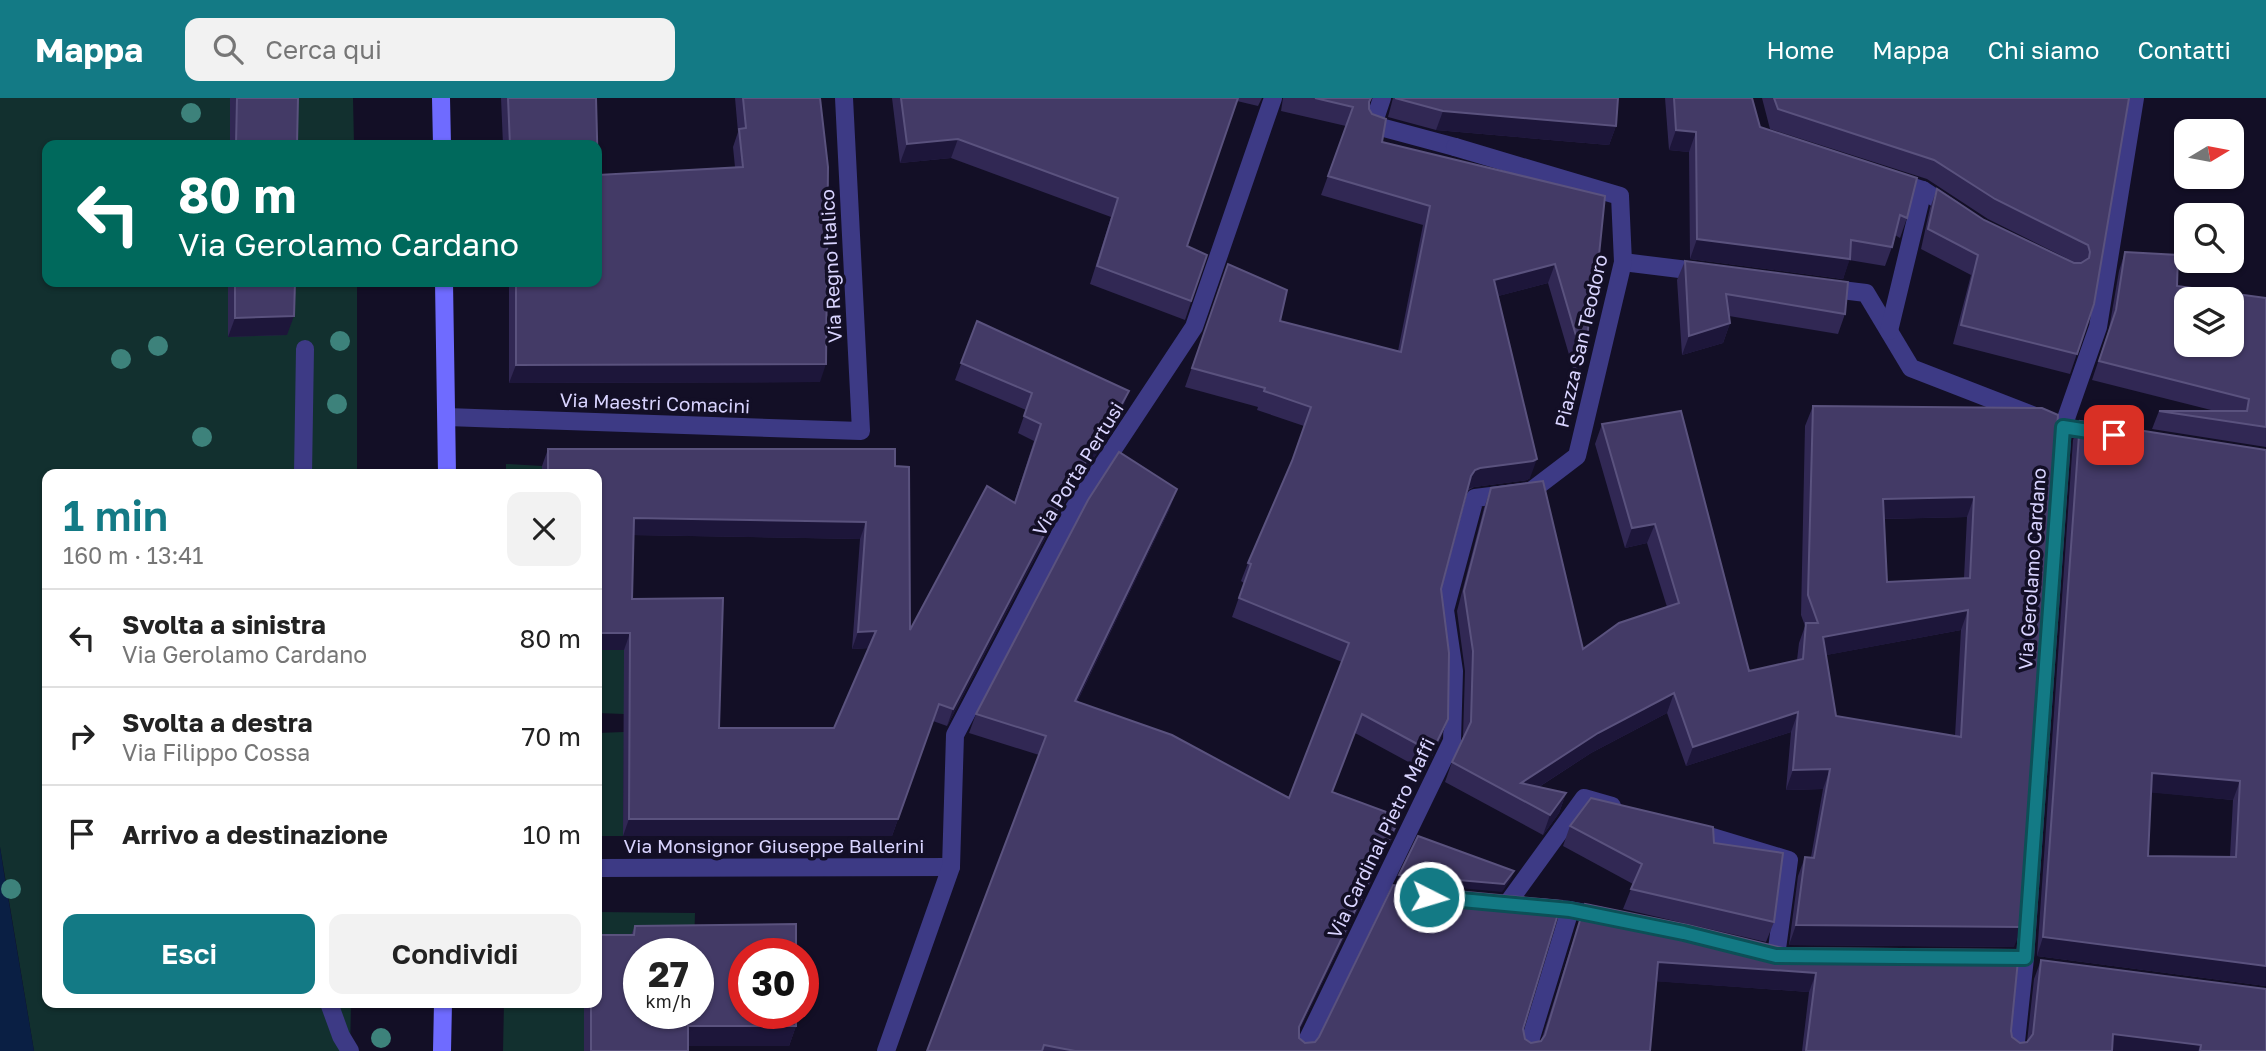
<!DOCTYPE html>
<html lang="it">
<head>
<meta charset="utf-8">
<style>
	:root { --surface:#fff; --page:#f2f2f2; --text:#222; --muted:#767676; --line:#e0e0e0; --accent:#137a85 }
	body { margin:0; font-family:"Golos Text",sans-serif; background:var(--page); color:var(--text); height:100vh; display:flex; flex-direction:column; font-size:26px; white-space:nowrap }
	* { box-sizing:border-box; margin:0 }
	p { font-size:23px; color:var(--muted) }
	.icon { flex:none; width:38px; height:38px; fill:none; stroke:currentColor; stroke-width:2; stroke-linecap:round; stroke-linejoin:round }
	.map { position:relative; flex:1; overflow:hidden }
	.sheet { position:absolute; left:42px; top:371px; width:560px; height:539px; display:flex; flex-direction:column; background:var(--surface); border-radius:14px; box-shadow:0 2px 5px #0004 }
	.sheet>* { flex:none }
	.top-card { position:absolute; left:42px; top:42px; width:560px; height:147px; border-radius:14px; box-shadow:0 2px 5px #0004; background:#00695c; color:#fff; overflow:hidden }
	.needle { width:46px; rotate:80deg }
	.tools { position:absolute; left:2174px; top:21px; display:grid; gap:14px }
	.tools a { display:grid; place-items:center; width:70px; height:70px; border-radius:14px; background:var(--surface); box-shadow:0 2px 5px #0004; font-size:35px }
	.speed { position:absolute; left:623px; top:840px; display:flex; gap:14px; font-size:35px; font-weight:700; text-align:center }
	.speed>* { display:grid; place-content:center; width:91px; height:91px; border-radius:50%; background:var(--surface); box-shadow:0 2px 5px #0004; line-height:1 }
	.speed small { font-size:18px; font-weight:400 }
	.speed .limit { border:10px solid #d22; background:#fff; color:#111 }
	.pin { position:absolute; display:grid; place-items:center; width:60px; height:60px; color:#fff; margin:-30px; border-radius:14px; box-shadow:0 4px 10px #0006 }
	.me { position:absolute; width:77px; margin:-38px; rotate:95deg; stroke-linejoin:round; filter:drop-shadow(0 0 5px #0008) }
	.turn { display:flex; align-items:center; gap:24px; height:147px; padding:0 21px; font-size:32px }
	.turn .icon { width:91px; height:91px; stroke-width:2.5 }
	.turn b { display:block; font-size:49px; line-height:60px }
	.round { display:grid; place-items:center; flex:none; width:74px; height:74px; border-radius:14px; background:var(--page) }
	.overview { display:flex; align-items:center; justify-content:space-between; height:119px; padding:0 21px }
	h1 { font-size:42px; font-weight:600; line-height:52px; color:var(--accent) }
	.action { display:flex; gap:14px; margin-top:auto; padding:14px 21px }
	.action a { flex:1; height:80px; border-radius:14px; background:var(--accent); color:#fff; font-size:28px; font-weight:600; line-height:80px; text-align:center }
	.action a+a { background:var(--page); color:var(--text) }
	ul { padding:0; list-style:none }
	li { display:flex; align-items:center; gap:21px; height:98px; padding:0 21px; border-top:2px solid var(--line) }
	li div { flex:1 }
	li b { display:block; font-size:26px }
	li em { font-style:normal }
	header { display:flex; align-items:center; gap:42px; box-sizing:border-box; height:98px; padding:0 35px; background:var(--accent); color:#fff }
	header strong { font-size:33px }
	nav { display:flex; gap:38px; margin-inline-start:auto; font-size:24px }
	.search { width:490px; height:63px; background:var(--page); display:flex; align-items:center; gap:18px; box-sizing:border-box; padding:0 24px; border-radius:14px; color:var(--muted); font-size:26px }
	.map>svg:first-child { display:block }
</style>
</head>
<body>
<header>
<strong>Mappa</strong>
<div class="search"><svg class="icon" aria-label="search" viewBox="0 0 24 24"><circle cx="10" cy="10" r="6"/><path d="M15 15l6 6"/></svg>Cerca qui</div>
<nav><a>Home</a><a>Mappa</a><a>Chi siamo</a><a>Contatti</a></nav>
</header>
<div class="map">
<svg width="2266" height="953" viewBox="0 0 2266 953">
	<rect width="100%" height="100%" fill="#130f26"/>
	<g fill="#12302f">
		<path d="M0,0h353l1,47h-307v137h310v192h-310v529h304l-1,48h-316l-34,-204z"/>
		<path d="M506,366l36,2v8h-36z"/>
		<path d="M597,552h27v64l-27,-1z"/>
		<path d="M624,634l-1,104h-26v-103z"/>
		<path d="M597,814l98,1 -1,33 -97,9z"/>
		<path d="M504,905h80v48h-81z"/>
	</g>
	<path fill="#0a1f44" d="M0,749l4,26 30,178h-34z"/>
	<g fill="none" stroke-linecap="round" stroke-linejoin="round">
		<g stroke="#3d3a85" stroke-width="18">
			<path d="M303,376l2,-125"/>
			<path d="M329,905l12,33 9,15"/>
		</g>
		<path stroke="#3d3a85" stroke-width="18" d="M1382,0l-9,27 82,22"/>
		<g stroke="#3d3a85" stroke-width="18">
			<path d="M1891,82l32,10 31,20"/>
			<path d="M1623,164l81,10"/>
			<path d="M1825,190l41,5 45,75 152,59 37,6"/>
			<path d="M1889,233l34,-141"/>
			<path d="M447,319l414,14 -17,-333"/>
			<path d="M1693,733l96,29 -13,96"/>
			<path d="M597,770l354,-1"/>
			<path d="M1507,806l77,-106 28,8"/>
			<path d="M1538,809l32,3 33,6"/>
			<path d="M886,953l65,-184 4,-132 116,-222 123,-186 79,-229"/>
			<path d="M1302,953l150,-310 2,-70 -9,-61 30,-112 56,-7 46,-35 46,-194 -3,-66 -165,-49"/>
			<path d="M1527,953l43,-141"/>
			<path d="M2015,953l10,-93 38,-531 35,-100 37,-229"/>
		</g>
		<g stroke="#6f6bff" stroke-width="18">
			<path d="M441,0l1,47"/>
			<path d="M444,184l3,192"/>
			<path d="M442,953l1,-48"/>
		</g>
	</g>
	<g fill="#3d827b">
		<circle cx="191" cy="15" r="10"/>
		<circle cx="340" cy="243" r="10"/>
		<circle cx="158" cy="248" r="10"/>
		<circle cx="121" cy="261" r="10"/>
		<circle cx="337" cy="306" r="10"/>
		<circle cx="202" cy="339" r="10"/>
		<circle cx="11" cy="791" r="10"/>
		<circle cx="381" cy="940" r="10"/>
	</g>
	<g fill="#312854" fill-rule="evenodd">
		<path d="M230,0h68l-1,47h-67z"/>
		<path d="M501,0h95l2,77 137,-8 -2,-20 5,-15 -3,-34h85v284l-311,1v-101h88v-137h-94z"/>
		<path d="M892,0h370l-4,8 -21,-5 -50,145 20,9 -22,65 -95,-36 21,-67 -160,-59 -51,5z"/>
		<path d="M1283,0h88l-2,5v6l13,33 209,142 -5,72 -7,18 -4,1 -27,-92 -50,13 32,182 -3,2 -53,7 -7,4 -26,98v149l-16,33 -70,-38 -23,59 68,25 -7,19 -94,195v7l6,5 218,-14 2,10 6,4 10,-2 44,-137 426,127 1,6 8,6 7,-1 7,-63 7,-19 225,91h-464l7,-59 -153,-11 -6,70h-723l112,-296 -70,-22 7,-19 194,-206 -93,194 212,96 53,-136 -110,-45 12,-34 -3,-2 7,-18 42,-97 14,-40 -47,-16 1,-3 -73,-20 43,-123 52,57 118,30 25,-126 -102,-30 25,-69 -65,-15z"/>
		<path d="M1393,0h225l-2,28 -7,19 -173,-15 -48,-13z"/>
		<path d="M1665,0h87l8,29 147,91 -7,20 -5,-3 -3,12 -7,19 -36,-6 -6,19 -153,-20 -1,-107 -20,-2z"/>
		<path d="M1762,0h367l-35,206 -24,70 -117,-30 18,-69 -50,-26 9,-41 7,-19 47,31 92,43 -88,-44 -61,-40 -157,-50z"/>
		<path d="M2125,154l52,34 89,12v149l-114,-18 7,-18h56l-123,-31 17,-51 10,-58z"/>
		<path d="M1685,163l160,53 -7,20 -109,-18 1,7 -7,20 -41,12 -5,-75z"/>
		<path d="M228,184h67l-8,53 -59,2z"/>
		<path d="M977,223l146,87 -18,33 -44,67 -114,218 -14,-5 -41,115h-269l1,-186 -27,-176h-55v-8l6,-17 347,17 15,164 104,-127 20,-62 -16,-8 8,-23 -71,-30zM633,437l227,4 -8,110 17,-1 -35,80h-115l-87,-129z"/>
		<path d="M1813,308l229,2 -28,539 -225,-2 9,-69 7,-19h6l12,-68 -37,1 5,-58 -105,34 -19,-53 -76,40 -52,34 27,6 -7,20 -16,22 -98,-53 7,-20 11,-25 2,-66 -8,-60 27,-103 7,-20 92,161 84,-42 -20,-64 -22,5 -30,-104 7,-20 147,247 48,-11 2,-17 6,-17 -4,-11 4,-189zM1967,419l-3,61 -77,4 -3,-63zM1961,532l-6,106 -119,-20 -10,-61z"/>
		<path d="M2080,323l186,29v536l-229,-30 36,-516zM2151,694l82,8 -3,57 -82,-1z"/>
		<path d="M1570,728l204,96 -8,20 -143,-33 10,-25 -70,-38z"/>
		<path d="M635,828l161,100 -7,20h-101v5h-104v-48h13l34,-68z"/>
	</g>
	<g fill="#1d163a">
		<path d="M1443,13l173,15 -7,19 -173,-15z"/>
		<path d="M1676,32l20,2 -7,20 -20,-2z"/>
		<path d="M958,41l-7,19 -51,5 7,-19z"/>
		<path d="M1697,141l153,20 -7,20 -153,-20z"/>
		<path d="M1555,166l-7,19 -61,16 7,-19z"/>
		<path d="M1593,167h5l-7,19z"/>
		<path d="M294,218l-7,19 -59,2 7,-19z"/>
		<path d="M1730,225l-7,20 -41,12 7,-19z"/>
		<path d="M1582,258h4l-7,18 -4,1z"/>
		<path d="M826,266l-6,18 -311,1 7,-18z"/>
		<path d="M1129,293l-6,17 -18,33 -44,67 -114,218 6,-17 114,-218z"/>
		<path d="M1537,361l-7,19 -3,2 -53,7 -6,2 -4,6 7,-19 4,-6 5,-2z"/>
		<path d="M1177,391l-7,19 -102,212 7,-19z"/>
		<path d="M1974,399l-7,20 -91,2 7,-20z"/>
		<path d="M634,420l232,4 -6,17 -233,-4z"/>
		<path d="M1655,426l-8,19 -22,5 7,-20z"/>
		<path d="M1968,512l-7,20 -145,27 7,-20z"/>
		<path d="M876,533l-6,17 -18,1 6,-17z"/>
		<path d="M597,535h33l-6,17h-27z"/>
		<path d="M1674,595l-7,20 -76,40 -71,46 1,-16 77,-50z"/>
		<path d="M1798,614l-7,20 -105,34 7,-19z"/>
		<path d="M1448,621l-7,19 -16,33 7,-19z"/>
		<path d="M1830,671l-7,20 -37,1 7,-20z"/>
		<path d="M2152,675l88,8 -7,19 -88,-8z"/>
		<path d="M1566,695l-7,20 -16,22 7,-20z"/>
		<path d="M1400,719l-7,19 -101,210 7,-19z"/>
		<path d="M629,721h269l-6,17h-269z"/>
		<path d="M1514,773l-3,8 -9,13 -106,-10 3,-7z"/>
		<path d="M1796,827l226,2 -8,20 -225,-2z"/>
		<path d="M2043,839l223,29v20l-229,-30z"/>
		<path d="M1658,864l158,11 -7,19 -158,-11z"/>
		<path d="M688,928h108l-7,20h-109z"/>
		<path d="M2113,936l88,11 -3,6h-92z"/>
	</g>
	<g fill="#433a66" stroke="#5a527e" stroke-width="2" fill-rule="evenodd">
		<path d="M237,0h61l-1,47h-61z"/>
		<path d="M508,0h88l2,77 145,-8 -4,-38 7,-1 -3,-30h77l8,69 -2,197 -310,1v-83h81v-137h-87z"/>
		<path d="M901,0h337l-51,148 20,9 -16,46 -94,-35 21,-68 -160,-59 -51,5z"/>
		<path d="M1315,0h56l-2,4v7l3,5 14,5 -4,23 223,54 -7,69h-5l-7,91h-4l-27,-92 -61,16 43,179 -4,2 -53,7 -5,2 -4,6 -30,113 8,64 -1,66 -16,33 -70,-38 -30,78 68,25 -101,210v11l6,5 10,-1 4,-5 74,-152 169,16 -39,128 2,10 6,4 10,-2 4,-6 40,-131 103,21 95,23 236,2 -8,81 1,6 8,6 7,-1 6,-8 8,-74 225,29v62h-66l1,-6 -88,-11 -1,17h-306l10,-78 -158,-11 -8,89h-575l-31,-6 -2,6h-115l119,-315 -70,-22 112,-214 31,-48 58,37 -102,212 97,34 117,63 60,-155 -110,-45 12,-34 -3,-1 44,-102 19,-54 -47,-16 1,-3 -73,-20 36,-104 59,26 -7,31 121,31 29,-146 -102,-30 25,-69z"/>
		<path d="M1395,0h223l-2,28 -173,-15z"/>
		<path d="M1674,0h78l8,29 157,51 -10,40 -7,-3 -8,32 -41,-7 -1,19 -153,-20 -1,-107 -20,-2z"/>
		<path d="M1774,0h355l-35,206 -17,50 -116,-29 17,-70 -50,-26 9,-40 47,31 90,43h7l8,-5 1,-6 -2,-7 -93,-46 -61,-39 -156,-51z"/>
		<path d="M2125,154l53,3 -1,31 89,12v129l-107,-16h88l2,-12 -150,-38 17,-51zM2186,201h45v46h-45z"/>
		<path d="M1685,163l163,21 -3,32 -119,-20 4,29 -41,13z"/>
		<path d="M235,184h60l-1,34 -59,2z"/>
		<path d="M977,223l152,70 -18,33 -44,67 -114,218 -14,-5 -41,115h-269l1,-186h-33v-159h-49v-25h347v17l14,1 1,163 77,-144 28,17 26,-79 -17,-8 8,-23 -71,-30zM634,420l232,4 -8,110 18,-1 -42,97h-115l4,-130 -91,1z"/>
		<path d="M1813,308l229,2 16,7 -36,512 -226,-2 9,-68 9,1 16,-89 -37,1 5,-58 -105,35 -19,-54 -76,40 -77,50 45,10 -16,22 -98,-53 19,-40 2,-71 -9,-60 27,-103 52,-7 40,168 36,-26 60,-20 -24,-79 -23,4 -30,-104 79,-13 68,260 54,-12 3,-36h12l-10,-28zM1974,399l-4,81 -83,4 -4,-83zM1968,512l-7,127 -125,-21 -13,-79z"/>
		<path d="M2080,323l186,29v516l-223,-29zM2152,675l88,8 -4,76 -88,-1z"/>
		<path d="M1591,700l122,29 1,16 69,10 -9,69 -143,-33 11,-25 -72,-38z"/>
		<path d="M1418,738l96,35 -10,13 -105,-9z"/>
		<path d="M796,826v30h-52v59h52v13h-108v25h-97v-48h6v-68h37l1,-9zM639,856h59v59h-59z"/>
	</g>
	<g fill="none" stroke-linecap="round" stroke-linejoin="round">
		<defs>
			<path id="route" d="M1429,799l141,13 114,23 92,23 249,2 38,-531 51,8"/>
		</defs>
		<use href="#route" stroke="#0c4f56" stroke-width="18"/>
		<use href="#route" stroke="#137a85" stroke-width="12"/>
	</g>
	<g text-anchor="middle" stroke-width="7" stroke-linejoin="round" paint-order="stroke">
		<g font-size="19" fill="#d9d4ff" stroke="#130f26">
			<text transform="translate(831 168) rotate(-93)" y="7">Via Regno Italico</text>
			<text transform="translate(1581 243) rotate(-77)" y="7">Piazza San Teodoro</text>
			<text transform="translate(655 305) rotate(2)" y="7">Via Maestri Comacini</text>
			<text transform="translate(1078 371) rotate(-58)" y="7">Via Porta Pertusi</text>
			<text transform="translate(2032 471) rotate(-86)" y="7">Via Gerolamo Cardano</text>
			<text transform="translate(1381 740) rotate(-64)" y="7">Via Cardinal Pietro Maffi</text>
			<text x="774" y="755">Via Monsignor Giuseppe Ballerini</text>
		</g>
	</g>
</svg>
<div class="tools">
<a><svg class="needle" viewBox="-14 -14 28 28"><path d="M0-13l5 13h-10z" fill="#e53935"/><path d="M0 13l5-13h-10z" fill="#767676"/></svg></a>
<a><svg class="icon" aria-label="search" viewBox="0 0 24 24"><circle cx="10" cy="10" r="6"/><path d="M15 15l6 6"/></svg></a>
<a><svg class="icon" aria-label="layers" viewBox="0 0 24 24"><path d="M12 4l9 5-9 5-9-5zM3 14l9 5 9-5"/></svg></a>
</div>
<div class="speed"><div>27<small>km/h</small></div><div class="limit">30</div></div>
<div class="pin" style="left:2114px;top:337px;background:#d93025"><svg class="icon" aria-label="arrive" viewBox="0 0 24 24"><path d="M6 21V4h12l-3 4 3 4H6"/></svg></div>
<svg class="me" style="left:1429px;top:799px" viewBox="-20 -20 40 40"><circle r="17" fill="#137a85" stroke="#fff" stroke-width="3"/><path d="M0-11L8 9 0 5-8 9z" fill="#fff"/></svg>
<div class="top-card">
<div class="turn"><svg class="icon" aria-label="left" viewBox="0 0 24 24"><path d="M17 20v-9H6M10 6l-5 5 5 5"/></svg><div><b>80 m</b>Via Gerolamo Cardano</div></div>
</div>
<section class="sheet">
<div class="overview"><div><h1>1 min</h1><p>160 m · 13:41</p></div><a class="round"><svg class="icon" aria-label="close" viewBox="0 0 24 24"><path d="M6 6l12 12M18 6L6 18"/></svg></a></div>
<ul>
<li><svg class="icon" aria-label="left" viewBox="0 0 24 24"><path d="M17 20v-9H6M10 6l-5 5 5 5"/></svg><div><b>Svolta a sinistra</b><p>Via Gerolamo Cardano</p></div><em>80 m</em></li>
<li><svg class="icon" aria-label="right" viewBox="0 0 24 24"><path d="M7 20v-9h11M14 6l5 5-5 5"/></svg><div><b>Svolta a destra</b><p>Via Filippo Cossa</p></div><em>70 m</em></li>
<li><svg class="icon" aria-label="arrive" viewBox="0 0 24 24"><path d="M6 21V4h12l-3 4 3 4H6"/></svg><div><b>Arrivo a destinazione</b></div><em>10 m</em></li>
</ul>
<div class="action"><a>Esci</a><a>Condividi</a></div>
</section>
</div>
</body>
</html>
